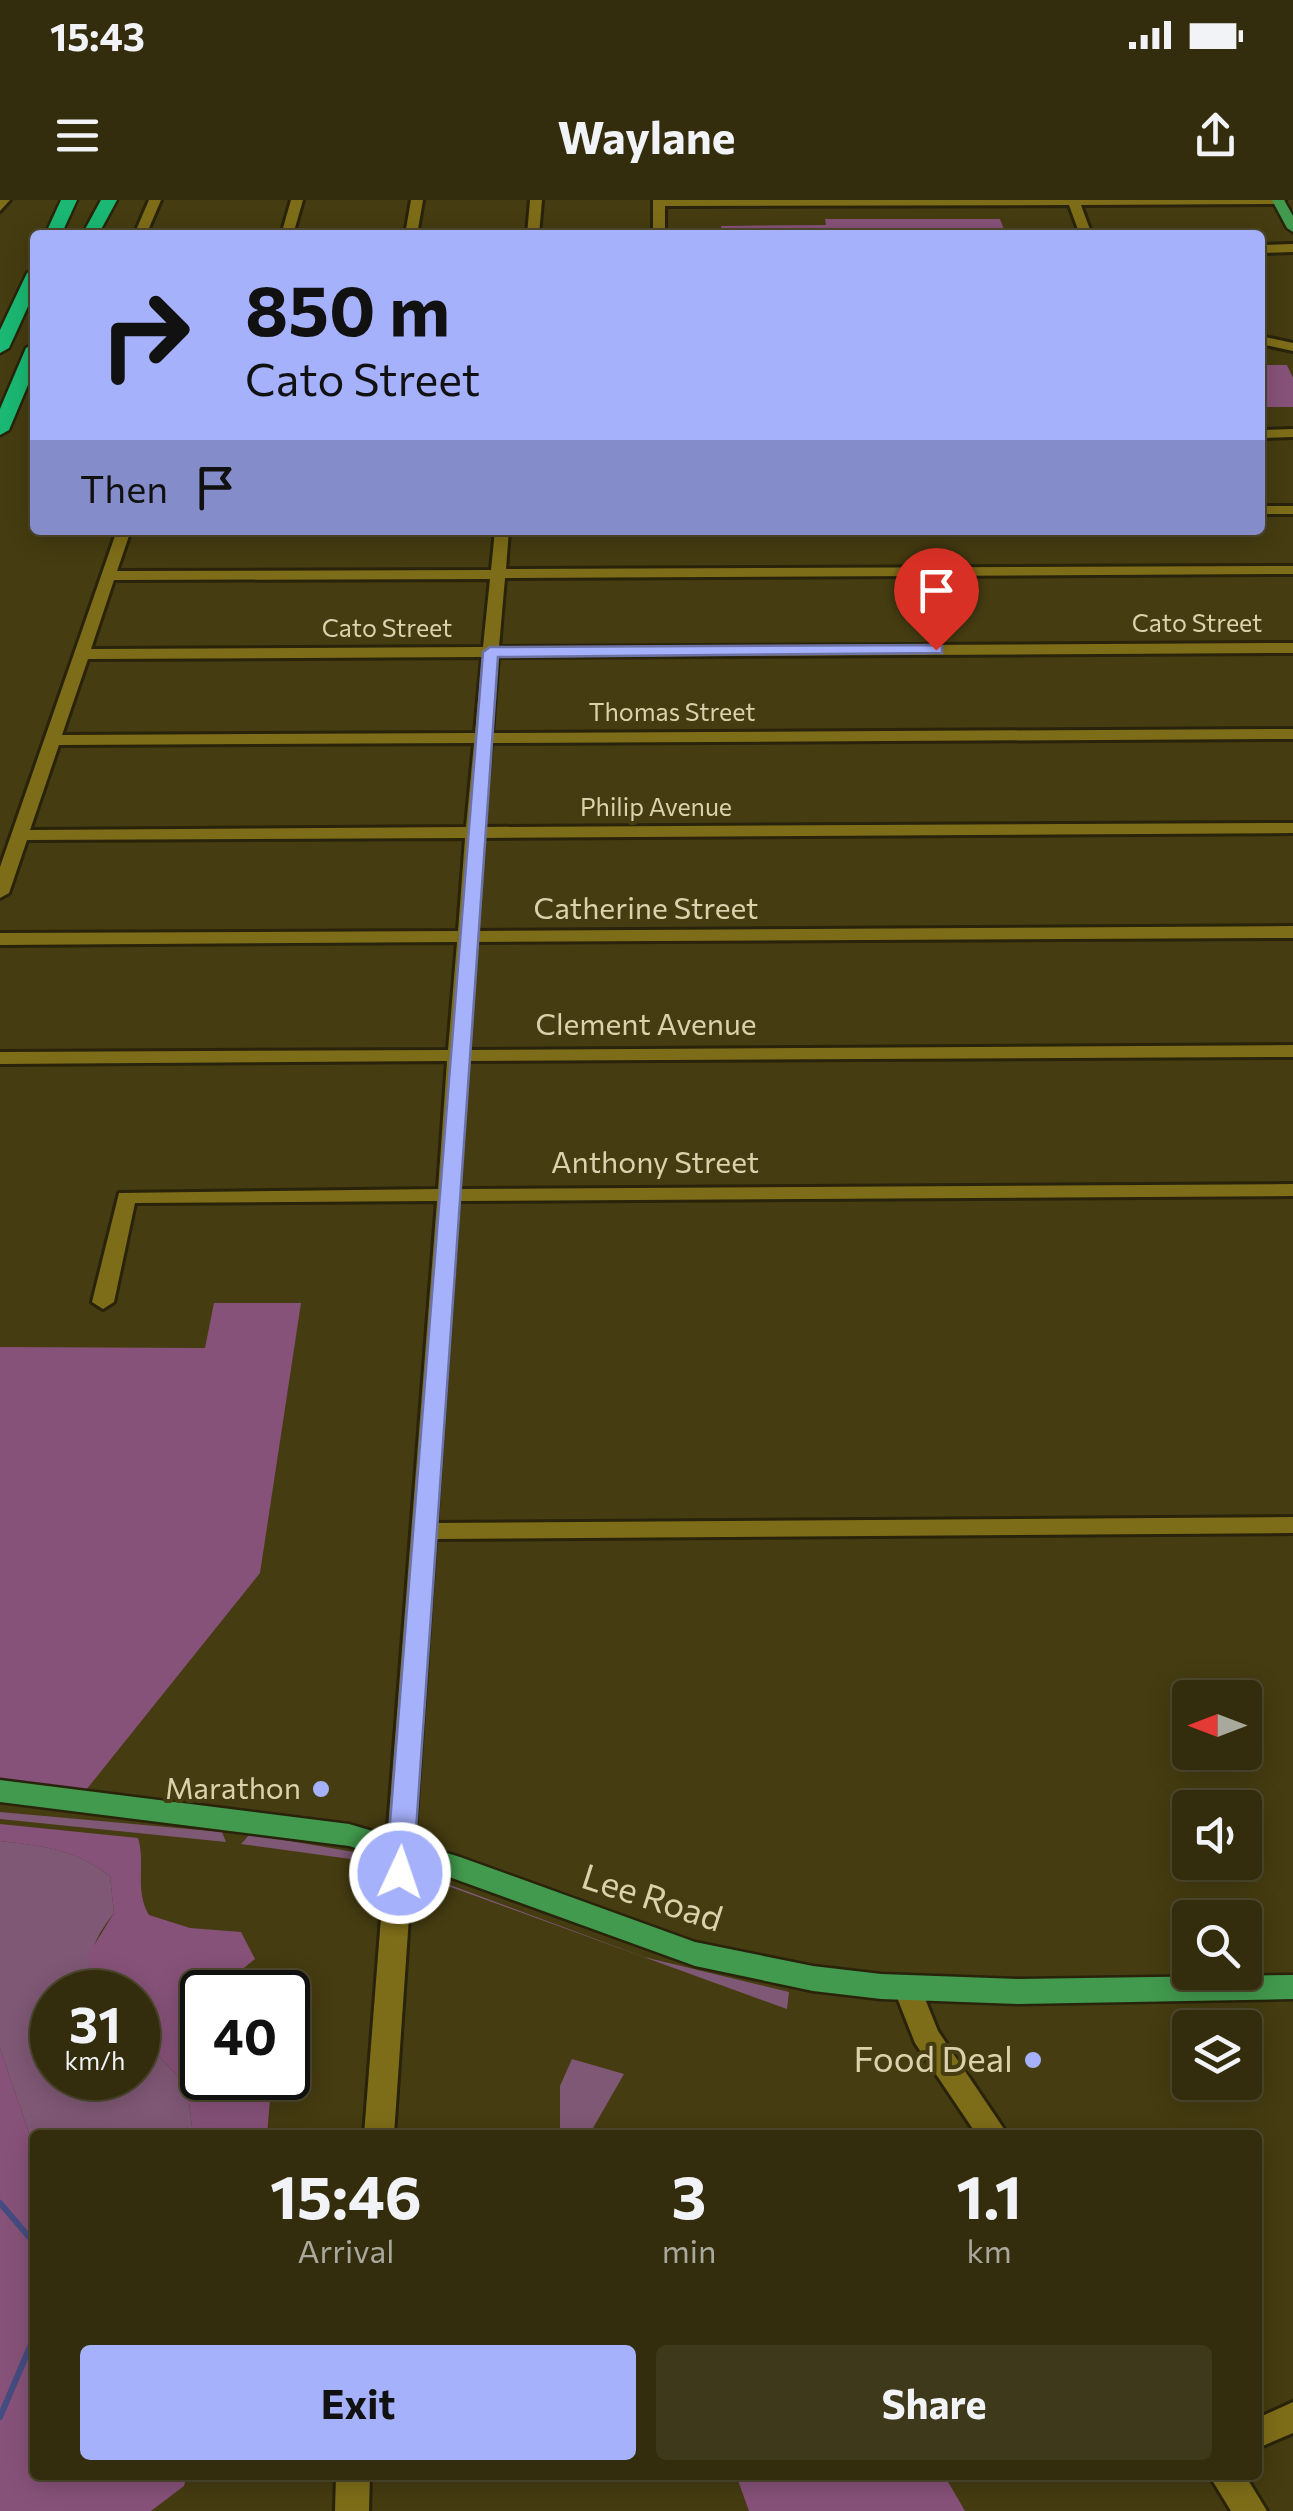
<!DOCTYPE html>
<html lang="en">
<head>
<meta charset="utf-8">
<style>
	:root { --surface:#342d0d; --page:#3f391b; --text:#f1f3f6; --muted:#a9a89d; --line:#4e492e; --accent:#a6b1fc }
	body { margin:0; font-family:Commissioner,sans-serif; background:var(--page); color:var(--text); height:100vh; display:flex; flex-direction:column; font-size:38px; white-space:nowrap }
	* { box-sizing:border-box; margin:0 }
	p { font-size:32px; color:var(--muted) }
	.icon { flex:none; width:55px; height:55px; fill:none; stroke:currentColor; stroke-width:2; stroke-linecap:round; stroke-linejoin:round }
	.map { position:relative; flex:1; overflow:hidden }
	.details { position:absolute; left:30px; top:1930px; width:1232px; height:350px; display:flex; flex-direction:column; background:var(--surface); border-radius:10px; box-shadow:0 5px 25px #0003,0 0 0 2px var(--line) }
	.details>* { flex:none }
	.guide { position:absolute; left:30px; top:30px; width:1235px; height:305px; border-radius:10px; box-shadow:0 5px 25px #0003,0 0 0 2px var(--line); background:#a6b1fc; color:#111; overflow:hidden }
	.needle { width:65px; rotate:270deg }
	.buttons { position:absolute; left:1172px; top:1480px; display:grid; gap:20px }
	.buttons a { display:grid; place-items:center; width:90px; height:90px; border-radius:10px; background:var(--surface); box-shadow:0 5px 25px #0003,0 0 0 2px var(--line); font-size:50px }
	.speed { position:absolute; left:30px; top:1770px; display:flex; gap:20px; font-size:50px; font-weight:700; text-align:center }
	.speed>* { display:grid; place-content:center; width:130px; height:130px; border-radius:50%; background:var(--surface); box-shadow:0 5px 25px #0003,0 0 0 2px var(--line); line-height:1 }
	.speed small { font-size:25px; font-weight:400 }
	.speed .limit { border:5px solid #111; border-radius:15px; background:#fff; color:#111 }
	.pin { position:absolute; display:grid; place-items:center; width:85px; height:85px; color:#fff; margin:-102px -42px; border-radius:50% 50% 50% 0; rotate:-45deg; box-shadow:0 0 10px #0007 }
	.pin .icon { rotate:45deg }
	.me { position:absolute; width:110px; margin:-55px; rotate:3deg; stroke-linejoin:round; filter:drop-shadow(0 0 8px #0008) }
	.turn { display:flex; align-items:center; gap:35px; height:210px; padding:0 50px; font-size:45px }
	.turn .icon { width:130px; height:130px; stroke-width:2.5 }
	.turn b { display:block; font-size:70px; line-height:85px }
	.then { display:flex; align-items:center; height:95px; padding:0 50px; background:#0003; gap:20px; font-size:38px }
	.eta { display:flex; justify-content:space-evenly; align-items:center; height:170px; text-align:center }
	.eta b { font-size:60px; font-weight:700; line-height:70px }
	.cta { display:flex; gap:20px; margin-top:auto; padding:20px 50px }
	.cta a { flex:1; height:115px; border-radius:10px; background:var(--accent); color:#111; font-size:40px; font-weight:700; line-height:115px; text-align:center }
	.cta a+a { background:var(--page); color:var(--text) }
	.status { display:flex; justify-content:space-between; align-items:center; height:70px; padding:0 50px; background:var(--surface); direction:ltr }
	.status svg { height:28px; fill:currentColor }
	header { display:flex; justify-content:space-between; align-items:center; height:130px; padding:0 50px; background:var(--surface); font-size:45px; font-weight:700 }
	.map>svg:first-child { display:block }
</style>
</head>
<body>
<div class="status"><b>15:43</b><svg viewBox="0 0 49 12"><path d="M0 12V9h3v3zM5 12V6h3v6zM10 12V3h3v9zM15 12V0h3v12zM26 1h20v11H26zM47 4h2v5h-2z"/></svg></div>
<header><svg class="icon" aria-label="menu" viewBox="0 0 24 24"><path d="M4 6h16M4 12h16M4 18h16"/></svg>Waylane<svg class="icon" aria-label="share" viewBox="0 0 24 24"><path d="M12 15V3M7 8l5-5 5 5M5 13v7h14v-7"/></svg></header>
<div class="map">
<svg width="1293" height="2311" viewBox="0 0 1293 2311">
	<rect width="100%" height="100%" fill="#453c11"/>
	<g fill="#7f5875">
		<path d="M0,1612l222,20 4,10 -226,-23z"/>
		<path d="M250,1634l121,21 -6,6 -124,-17z"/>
		<path d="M0,1641c44,5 75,8 110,35l4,37c-22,28 -29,46 -18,79h-44v86h86v-44l49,52 6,49h-158v16l-35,-103z"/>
		<path d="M434,1679l210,78 145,35 -2,17 -353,-128z"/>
		<path d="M572,1859l52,15 -35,61h-29v-49z"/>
	</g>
	<g fill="#875279">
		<path d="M825,19h175l6,16h-284l-1,-9 105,-1z"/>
		<path d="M1260,165h27l6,13v29h-33z"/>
		<path d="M214,1103h87l-41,270 -182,227 -78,-9v-444l205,1z"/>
		<path d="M0,1624l138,14c8,26 -4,52 11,77l41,13 51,4 14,27 -41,33h-12v86h56l13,10 -4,47h-74l-6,-49 -49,-52v-42h-42l-8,-37 26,-42 -4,-37c-35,-27 -67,-30 -110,-35z"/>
		<path d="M0,1848l35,103v324h152l-3,11 -33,25h-151z"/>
		<path d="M736,2275h208l21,36h-216z"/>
	</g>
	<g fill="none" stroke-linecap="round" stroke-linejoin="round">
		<g stroke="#454c81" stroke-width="6">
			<path d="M0,2003l35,41"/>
			<path d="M0,2217l35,-82"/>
		</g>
		<defs>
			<g id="minor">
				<path d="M0,0h10l-10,11z"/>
				<path d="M149,0h12l-15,35h-12z"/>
				<path d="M291,0h12l-10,35h-12z"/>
				<path d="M411,0h12l-6,35h-12z"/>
				<path d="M530,0h12l-3,35h-12z"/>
				<path d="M653,0h631l1,1 -6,3 -198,1 11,30h-12l-11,-30 -404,1v29h-12z"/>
				<path d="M1293,44v8l-33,1v-8z"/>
				<path d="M1260,136l33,7v8l-33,-7z"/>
				<path d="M1293,229v8l-33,1v-8z"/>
				<rect x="1260" y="306" width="33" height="8"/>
				<path d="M117,330h14l-14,41 374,-1 4,-40h14l-3,39 787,-3v8l-788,4 -6,69 794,-4v10l-795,4 -6,76 801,-4v10l-802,4 -8,84 810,-4v10l-811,5 -6,93 817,-5v12l-818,4 -7,108 825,-5v12l-826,4 -9,128 835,-5v12l-835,5 -22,322 857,-6v16l-858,6 -41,596h-30l73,-934 -302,2 -21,99 -11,7 -11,-7 27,-109 319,-4 9,-128 -447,3v-12l448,-2 9,-108 -457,3v-12l458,-2 7,-93 -438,2 -18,53 -9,5v-31zM490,379l-7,68 -392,2 23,-69zM482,457l-7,76 -413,2 26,-76zM474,543l-8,84 -436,3 29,-85z"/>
				<path d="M907,1776l10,3 21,52 70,104h-31l-62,-92 -22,-56 4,-8z"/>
				<path d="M1293,2202v31l-35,15v-30z"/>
				<path d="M336,2275h34l-1,36h-34z"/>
				<path d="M1209,2275h36l22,36h-36z"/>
			</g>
			<g id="major">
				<path d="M1272,0h12l9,16v16l-6,-4z"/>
				<path d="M0,1580l349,44 111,33 235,85 118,24 68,8 138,5 274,-4v24l-274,5 -138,-5 -68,-8 -118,-25 -257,-93 -89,-27 -349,-44z"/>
			</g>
			<g id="highway">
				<path d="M61,0h16l-16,35h-16z"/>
				<path d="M101,0h16l-19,35h-16z"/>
				<path d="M35,68v23l-26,57 -9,5v-23l27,-57z"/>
				<path d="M35,143v25l-26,62 -9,5v-26l26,-61z"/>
			</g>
		</defs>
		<use href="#minor" stroke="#28230a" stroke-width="6"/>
		<use href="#major" stroke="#28230a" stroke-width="5"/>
		<use href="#highway" stroke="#28230a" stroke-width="5"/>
		<use href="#minor" fill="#7e6d18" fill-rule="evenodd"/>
		<use href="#major" fill="#429a4e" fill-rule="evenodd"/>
		<use href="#highway" fill="#1ab872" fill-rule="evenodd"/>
	</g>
	<path fill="#a6b1fc" stroke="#6c73a4" stroke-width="2.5" d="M936,445l6,1v7l-444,4 -85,1216 -4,7h-19l-4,-7 97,-1221 7,-5z"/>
	<g fill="#a6b1fc" stroke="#453c11" stroke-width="4">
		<circle cx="321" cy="1589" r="10"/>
		<circle cx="1033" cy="1860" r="10"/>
	</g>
	<g text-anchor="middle" stroke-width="8" stroke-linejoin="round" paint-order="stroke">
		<g font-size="25" fill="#dbd2ad" stroke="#453c11">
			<text x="1197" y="432">Cato Street</text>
			<text x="387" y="437">Cato Street</text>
			<text x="672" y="521">Thomas Street</text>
			<text x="656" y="616">Philip Avenue</text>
		</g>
		<g font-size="30" fill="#dbd2ad" stroke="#453c11">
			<text x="646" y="719">Catherine Street</text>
			<text x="646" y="835">Clement Avenue</text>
			<text x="655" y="973">Anthony Street</text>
		</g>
		<g font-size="30" fill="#dbd2ad" stroke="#453c11" text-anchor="end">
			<text x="301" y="1599">Marathon</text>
		</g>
		<g font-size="35" fill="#dbd2ad" stroke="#453c11">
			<text transform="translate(652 1698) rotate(18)" y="12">Lee Road</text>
		</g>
		<g font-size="35" fill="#dbd2ad" stroke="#453c11" text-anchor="end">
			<text x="1013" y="1872">Food Deal</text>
		</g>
	</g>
</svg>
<div class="buttons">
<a><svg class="needle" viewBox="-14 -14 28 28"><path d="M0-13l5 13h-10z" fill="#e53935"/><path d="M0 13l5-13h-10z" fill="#a9a89d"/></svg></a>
<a><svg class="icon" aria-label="sound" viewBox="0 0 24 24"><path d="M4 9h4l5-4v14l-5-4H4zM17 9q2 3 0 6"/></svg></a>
<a><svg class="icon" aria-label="search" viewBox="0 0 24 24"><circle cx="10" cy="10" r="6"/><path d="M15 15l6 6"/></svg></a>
<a><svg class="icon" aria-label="layers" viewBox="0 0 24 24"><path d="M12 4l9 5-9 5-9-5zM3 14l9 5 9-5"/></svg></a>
</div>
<div class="speed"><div>31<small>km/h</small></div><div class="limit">40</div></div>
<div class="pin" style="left:936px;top:450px;background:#d93025"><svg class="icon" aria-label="arrive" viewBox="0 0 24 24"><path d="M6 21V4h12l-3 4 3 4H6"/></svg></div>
<svg class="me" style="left:400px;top:1673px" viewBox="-20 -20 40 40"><circle r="17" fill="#a6b1fc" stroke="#fff" stroke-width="3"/><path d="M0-11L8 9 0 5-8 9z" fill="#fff"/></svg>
<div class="guide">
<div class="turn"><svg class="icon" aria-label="right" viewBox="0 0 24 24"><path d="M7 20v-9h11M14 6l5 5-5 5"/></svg><div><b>850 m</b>Cato Street</div></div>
<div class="then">Then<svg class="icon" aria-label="arrive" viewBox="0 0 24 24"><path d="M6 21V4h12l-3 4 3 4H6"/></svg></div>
</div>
<section class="details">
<div class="eta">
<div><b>15:46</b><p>Arrival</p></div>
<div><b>3</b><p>min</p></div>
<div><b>1.1</b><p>km</p></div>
</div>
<div class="cta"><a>Exit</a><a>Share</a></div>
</section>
</div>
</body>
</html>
